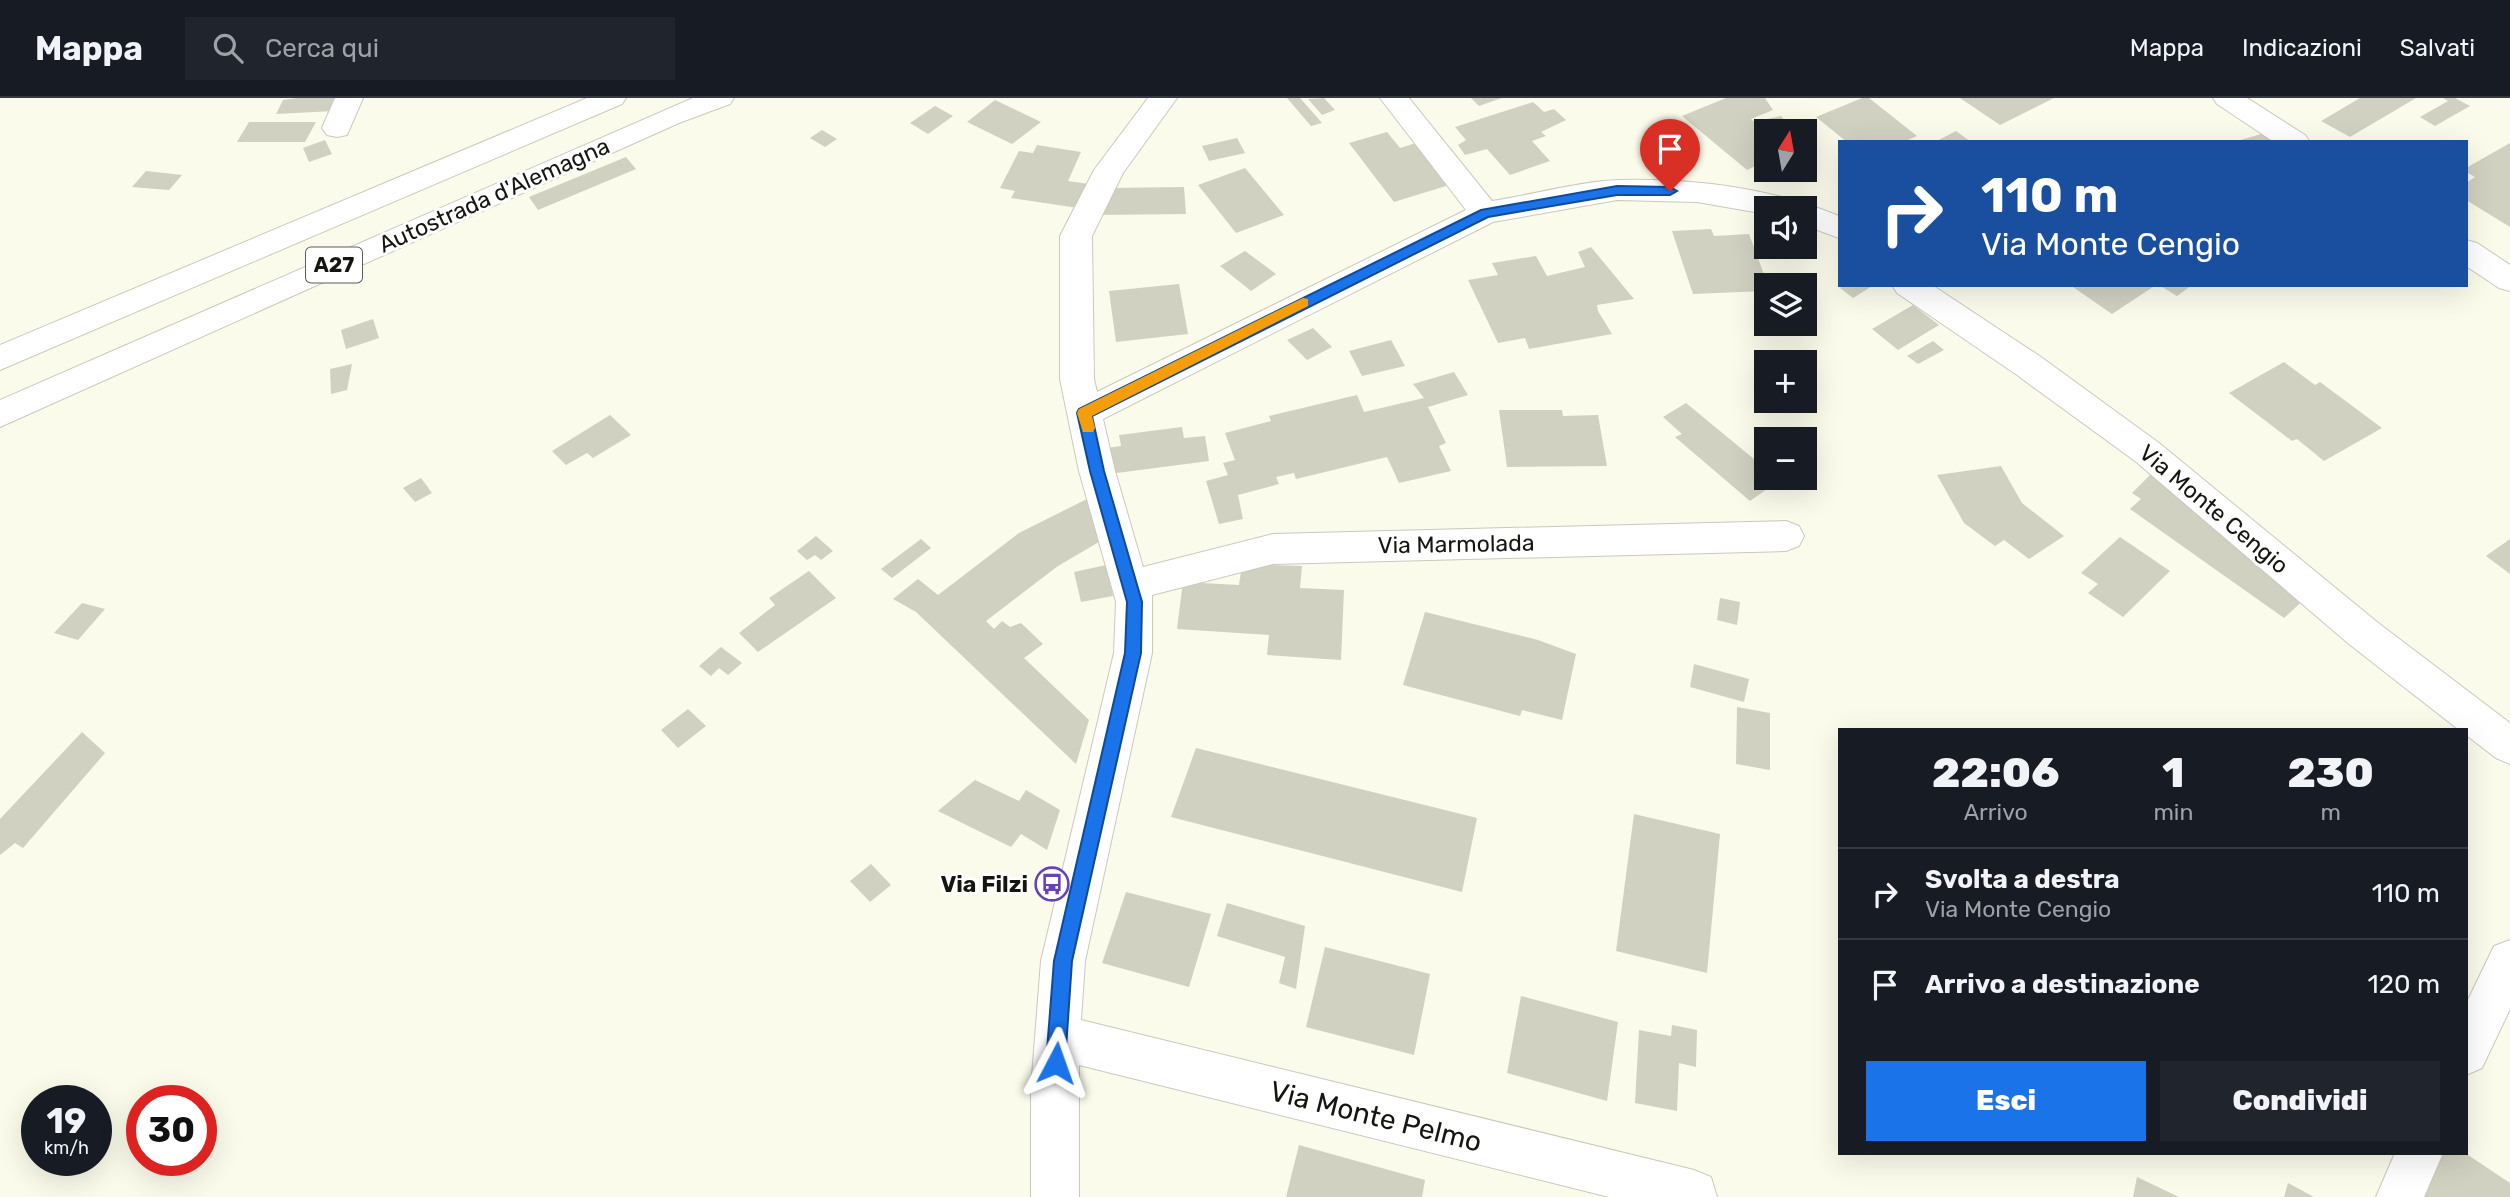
<!DOCTYPE html>
<html lang="it">
<head>
<meta charset="utf-8">
<style>
	:root { --surface:#171b24; --page:#20242c; --text:#f1f3f6; --muted:#9ea1a6; --line:#363941; --accent:#1a73e8 }
	body { margin:0; font-family:Rubik,sans-serif; background:var(--page); color:var(--text); height:100vh; display:flex; flex-direction:column; font-size:26px; white-space:nowrap }
	* { box-sizing:border-box; margin:0 }
	p { font-size:23px; color:var(--muted) }
	.icon { flex:none; width:38px; height:38px; fill:none; stroke:currentColor; stroke-width:2; stroke-linecap:round; stroke-linejoin:round }
	.map { position:relative; flex:1; overflow:hidden }
	.side { position:absolute; left:1838px; top:630px; width:630px; height:427px; display:flex; flex-direction:column; background:var(--surface); border-radius:0px; box-shadow:0 7px 28px #0002 }
	.side>* { flex:none }
	.hud { position:absolute; left:1838px; top:42px; width:630px; height:147px; border-radius:0px; box-shadow:0 7px 28px #0002; background:#1a4fa0; color:#fff; overflow:hidden }
	.needle { width:46px; rotate:11deg }
	.tools { position:absolute; left:1754px; top:21px; display:grid; gap:14px }
	.tools a { display:grid; place-items:center; width:63px; height:63px; border-radius:0px; background:var(--surface); box-shadow:0 7px 28px #0002; font-size:35px }
	.speed { position:absolute; left:21px; top:987px; display:flex; gap:14px; font-size:35px; font-weight:700; text-align:center }
	.speed>* { display:grid; place-content:center; width:91px; height:91px; border-radius:50%; background:var(--surface); box-shadow:0 7px 28px #0002; line-height:1 }
	.speed small { font-size:18px; font-weight:400 }
	.speed .limit { border:10px solid #d22; background:#fff; color:#111 }
	.pin { position:absolute; display:grid; place-items:center; width:60px; height:60px; color:#fff; margin:-72px -30px; border-radius:50% 50% 50% 0; rotate:-45deg; box-shadow:0 0 7px #0007 }
	.pin .icon { rotate:45deg }
	.me { position:absolute; width:77px; margin:-38px; rotate:4deg; stroke-linejoin:round; filter:drop-shadow(0 0 5px #0008) }
	.turn { display:flex; align-items:center; gap:24px; height:147px; padding:0 28px; font-size:32px }
	.turn .icon { width:91px; height:91px; stroke-width:2.5 }
	.turn b { display:block; font-size:49px; line-height:60px }
	.eta { display:flex; justify-content:space-evenly; align-items:center; height:119px; text-align:center }
	.eta b { font-size:42px; font-weight:800; line-height:49px }
	.action { display:flex; gap:14px; margin-top:auto; padding:14px 28px }
	.action a { flex:1; height:80px; border-radius:0px; background:var(--accent); color:#fff; font-size:28px; font-weight:800; line-height:80px; text-align:center }
	.action a+a { background:var(--page); color:var(--text) }
	ul { padding:0; list-style:none }
	li { display:flex; align-items:center; gap:21px; height:91px; padding:0 28px; border-top:2px solid var(--line) }
	li div { flex:1 }
	li b { display:block; font-size:26px }
	li em { font-style:normal }
	header { display:flex; align-items:center; gap:42px; box-sizing:border-box; height:98px; padding:0 35px; background:var(--surface); border-bottom:2px solid var(--line) }
	header strong { font-size:33px }
	nav { display:flex; gap:38px; margin-inline-start:auto; font-size:24px }
	.search { width:490px; height:63px; background:var(--page); display:flex; align-items:center; gap:18px; box-sizing:border-box; padding:0 24px; border-radius:0px; color:var(--muted); font-size:26px }
	.map>svg:first-child { display:block }
</style>
</head>
<body>
<header>
<strong>Mappa</strong>
<div class="search"><svg class="icon" aria-label="search" viewBox="0 0 24 24"><circle cx="10" cy="10" r="6"/><path d="M15 15l6 6"/></svg>Cerca qui</div>
<nav><a>Mappa</a><a>Indicazioni</a><a>Salvati</a></nav>
</header>
<div class="map">
<svg width="2510" height="1099" viewBox="0 0 2510 1099">
	<rect width="100%" height="100%" fill="#fbfbec"/>
	<g fill="#d1d1c2">
		<path d="M297,0h43l-6,13 -58,3 7,-14z"/>
		<path d="M1287,0h13l22,25 -11,3z"/>
		<path d="M1324,0l11,12 -13,5 -14,-16z"/>
		<path d="M1471,0h31l-23,8z"/>
		<path d="M1726,0h39l8,12 -22,9 15,12v30l-19,9 -65,-54z"/>
		<path d="M1862,0h7l48,38 -14,6h-56l-31,-25z"/>
		<path d="M1960,0h94l-54,27z"/>
		<path d="M2360,0h56l-66,39 -29,-16z"/>
		<path d="M2443,0h12l15,8 -35,20 -15,-9 28,-16z"/>
		<path d="M995,2l46,22 -29,22 -45,-22z"/>
		<path d="M1533,4l11,10 10,-3 12,11 -25,12 5,4 -14,5 18,20 -40,14 -23,-26 -22,6 -7,-10 8,-5 -11,-13z"/>
		<path d="M935,8l18,10 -25,18 -18,-11z"/>
		<path d="M1781,18l12,15h-16l-10,-12z"/>
		<path d="M249,24h67l-11,20h-68z"/>
		<path d="M822,32l15,9 -12,8 -15,-9z"/>
		<path d="M1677,33l11,7 -21,12 -11,-8z"/>
		<path d="M1956,33l15,11h-36z"/>
		<path d="M1387,34l13,16 25,-8 34,42 -65,20 -45,-59z"/>
		<path d="M2265,35l12,9h-40v-1z"/>
		<path d="M1237,40l8,15 -36,8 -7,-15z"/>
		<path d="M325,42l7,14 -23,8 -6,-14z"/>
		<path d="M2510,45v84l-44,-27v-17l9,-6 -9,-5v-4z"/>
		<path d="M1037,47l44,7 -13,29 21,3 -11,24 -67,-10 4,-7 -15,-3 19,-37 14,2z"/>
		<path d="M626,59l10,12 -98,41 -9,-13z"/>
		<path d="M1245,70l39,47 -48,18 -38,-48z"/>
		<path d="M146,73l36,4 -13,15 -37,-3z"/>
		<path d="M1184,89l2,27 -89,1 12,-27z"/>
		<path d="M1711,131l3,7 35,-2 19,51 -2,6 -73,3 -21,-63z"/>
		<path d="M1591,149l43,52 -37,6 1,6 14,23 -83,15 -4,-11 -27,5 -30,-63 30,-5 -6,-12 44,-7 11,20 38,-9 -7,-15z"/>
		<path d="M1245,153l31,23 -25,17 -31,-25z"/>
		<path d="M1179,186l9,50 -72,8 -7,-51z"/>
		<path d="M1845,187h29l-21,13 -13,-10z"/>
		<path d="M2070,187h86l-44,29z"/>
		<path d="M2159,187h33l-15,11z"/>
		<path d="M1913,207l26,20 -41,25 -26,-21z"/>
		<path d="M373,221l6,19 -33,11 -5,-19z"/>
		<path d="M1313,230l19,19 -25,13 -20,-20z"/>
		<path d="M1391,242l14,26 -43,10 -13,-25z"/>
		<path d="M1933,243l11,9 -26,14 -11,-8z"/>
		<path d="M2284,264l31,23 5,-3 62,46 -58,33 -27,-22 -5,2 -63,-48z"/>
		<path d="M352,266l-5,26 -16,4 -1,-25z"/>
		<path d="M1454,274l14,23 -40,12 18,36 -7,3 12,25 -52,12 -12,-26 -91,22 -2,-6 -18,4 3,7 -41,11 5,24 -24,5 -13,-43 22,-6 -5,-12 12,-3 -10,-27 46,-12 -2,-5 88,-21 7,17 60,-14 -11,-14z"/>
		<path d="M1686,305l80,66v9h10l3,3 -29,20 -75,-64 7,-3 -19,-17z"/>
		<path d="M1499,312h63l1,6 35,-1 9,51 -100,1z"/>
		<path d="M610,317l21,20 -38,23 -6,-5 -21,12 -14,-14z"/>
		<path d="M1182,329l2,11 21,-2 4,25 -100,13 -3,-26 15,-2 -2,-11z"/>
		<path d="M2001,368l21,37 42,33 -35,23 -25,-19 -9,6 -31,-23 -27,-48z"/>
		<path d="M2152,375l72,46 -10,10 95,66 -25,23 -154,-109 11,-10 -9,-6z"/>
		<path d="M421,380l11,15 -17,9 -12,-14z"/>
		<path d="M1087,401l12,43 -41,24 -72,55 8,8 8,-8 8,6 11,-4 22,21 -19,14 65,62 -13,44 -160,-152 -23,-13 25,-20 20,16 81,-62z"/>
		<path d="M816,438l17,15 -12,9 -6,-5 -8,5 -10,-9z"/>
		<path d="M2120,439l50,34 -47,46 -35,-24 10,-9 -17,-11z"/>
		<path d="M921,441l10,9 -39,30 -11,-9z"/>
		<path d="M2510,441v35l-24,-18z"/>
		<path d="M1242,466l60,2 -2,22 44,2 -3,70 -74,-5 2,-20 -92,-6 6,-47 56,3z"/>
		<path d="M1106,467l7,31 -32,6 -7,-30z"/>
		<path d="M809,473l27,27 -78,54 -19,-19 36,-28 -6,-7z"/>
		<path d="M1720,500l20,4 -3,23 -20,-5z"/>
		<path d="M82,505l23,6 -27,31 -24,-7z"/>
		<path d="M1425,514l113,28 38,14 -14,66 -40,-10 -2,6 -117,-31z"/>
		<path d="M721,549l21,16 -14,12 -9,-7 -8,8 -12,-10z"/>
		<path d="M1694,566l55,15 -5,23 -54,-15z"/>
		<path d="M1737,609l33,6v57l-34,-6z"/>
		<path d="M688,611l18,17 -28,22 -17,-18z"/>
		<path d="M82,634l23,21 -82,95 -8,-5 -15,12v-36z"/>
		<path d="M1196,650l281,70 -15,74 -291,-75z"/>
		<path d="M975,682l44,21 7,-11 34,20 -13,40 -26,-16 -10,13 -73,-36z"/>
		<path d="M1634,716l86,20 -13,139 -91,-22z"/>
		<path d="M871,766l20,21 -21,17 -20,-21z"/>
		<path d="M1126,794l85,22 -22,73 -87,-24z"/>
		<path d="M1227,805l78,23 -9,63 -17,-6 6,-26 -68,-21z"/>
		<path d="M1325,849l105,27 -16,81 -108,-28z"/>
		<path d="M1521,898l97,26 -11,79 -100,-28z"/>
		<path d="M1672,927l25,5 -1,37 -17,-4 -2,48 -42,-8 4,-73 32,6z"/>
		<path d="M1299,1047l126,35 -3,17h-136z"/>
		<path d="M2423,1055h42l45,30v14h-89z"/>
		<path d="M2137,1079l42,20h-46z"/>
		<path d="M2288,1085l26,14h-30z"/>
	</g>
	<g fill="none" stroke-linecap="round" stroke-linejoin="round">
		<defs>
			<g id="minor">
				<path d="M335,0h28l-16,37 -10,2 -10,-2 -5,-7z"/>
				<path d="M1148,0h29l-54,75 -31,63 2,143 3,13 369,-182 -86,-112h29l83,103c39,-6 90,-20 127,-21 74,-2 153,8 220,36v22l-35,-13v-17h-38v6l-69,-12 -80,-2 -124,22 -390,197 12,52 28,96 130,-33 513,-13 13,5 5,10 -5,10 -13,5 -513,13 -121,31v58l-67,308 -4,59 613,150 17,7 6,20h-108l-530,-132v132h-48v-108l10,-128 73,-308 2,-51 -37,-131 -19,-92v-143l34,-66z"/>
				<path d="M2213,0h34l58,37 5,7h-36l-57,-38z"/>
				<path d="M2466,142l11,3 33,22v26l-11,-3 -33,-22z"/>
				<path d="M1892,187h40l109,72 118,86 218,179 133,101v41l-14,-6 -30,-23v-5h-7l-110,-86 -214,-183 -118,-86 -120,-82z"/>
				<path d="M2510,842v69l-28,59 -16,7v-71l28,-58z"/>
				<path d="M2395,1055h48l-19,44h-48z"/>
			</g>
			<g id="motorway">
				<path d="M587,0h39l-4,6 -622,266v-25z"/>
				<path d="M693,0h41l-4,6 -51,19 -679,304v-27z"/>
			</g>
		</defs>
		<use href="#minor" stroke="#cac9bb" stroke-width="2"/>
		<use href="#motorway" stroke="#cac9bb" stroke-width="2"/>
		<use href="#minor" fill="#fff" fill-rule="evenodd"/>
		<use href="#motorway" fill="#fff" fill-rule="evenodd"/>
	</g>
	<path fill="#1a73e8" stroke="#114b97" stroke-width="2" d="M1617,88l53,1 7,4 -7,4h-53l-129,22 -396,199 12,55 38,131 -1,51 -69,308 -7,102 -3,7 -6,2 -7,-2 -3,-7 8,-102 71,-308 2,-51 -37,-131 -13,-58 2,-4 402,-199z"/>
	<path fill="#f59e0b" d="M1303,200l5,1v7l-216,110 3,12 -2,4h-10l-6,-19 2,-4z"/>
	<defs>
		<symbol id="bus-ring" viewBox="-11 -11 22 22"><circle r="9.5" fill="#fff" stroke="#6642ba" stroke-width="1.5"/><path d="M-5-6H5V4H4V6H2V4H-2V6H-4V4H-5ZM-3.5-4V0h7V-4ZM-3.5 1.2v1.5H-2V1.2ZM2 1.2v1.5H3.5V1.2Z" fill="#6642ba"/></symbol>
	</defs>
	<g fill-rule="evenodd">
		<use href="#bus-ring" x="1033" y="767" width="38" height="38"/>
	</g>
	<g text-anchor="middle" stroke-width="6" stroke-linejoin="round" paint-order="stroke">
		<rect fill="#fff" stroke="#5c5c58" stroke-width="2" x="306" y="149.5" width="56" height="35" rx="5"/>
		<g font-size="21" font-weight="bold" fill="#161611">
			<text x="334" y="174">A27</text>
		</g>
		<g font-size="23" fill="#161611" stroke="#fff">
			<text transform="translate(494 97) rotate(-24)" y="8">Autostrada d'Alemagna</text>
			<text transform="translate(2214 411) rotate(40)" y="8">Via Monte Cengio</text>
			<text transform="translate(1456 446) rotate(-1)" y="8">Via Marmolada</text>
		</g>
		<g font-size="23" font-weight="bold" fill="#161611" stroke="#fff" text-anchor="end">
			<text x="1028" y="794">Via Filzi</text>
		</g>
		<g font-size="28" fill="#161611" stroke="#fff">
			<text transform="translate(1376 1018) rotate(14)" y="10">Via Monte Pelmo</text>
		</g>
	</g>
</svg>
<div class="tools">
<a><svg class="needle" viewBox="-14 -14 28 28"><path d="M0-13l5 13h-10z" fill="#e53935"/><path d="M0 13l5-13h-10z" fill="#9ea1a6"/></svg></a>
<a><svg class="icon" aria-label="sound" viewBox="0 0 24 24"><path d="M4 9h4l5-4v14l-5-4H4zM17 9q2 3 0 6"/></svg></a>
<a><svg class="icon" aria-label="layers" viewBox="0 0 24 24"><path d="M12 4l9 5-9 5-9-5zM3 14l9 5 9-5"/></svg></a>
<a>+</a>
<a>−</a>
</div>
<div class="speed"><div>19<small>km/h</small></div><div class="limit">30</div></div>
<div class="pin" style="left:1670px;top:93px;background:#d93025"><svg class="icon" aria-label="arrive" viewBox="0 0 24 24"><path d="M6 21V4h12l-3 4 3 4H6"/></svg></div>
<svg class="me" style="left:1056px;top:965px" viewBox="-20 -20 40 40"><path d="M0-17L14 15 0 8-14 15z" fill="#1a73e8" stroke="#fff" stroke-width="4"/></svg>
<div class="hud">
<div class="turn"><svg class="icon" aria-label="right" viewBox="0 0 24 24"><path d="M7 20v-9h11M14 6l5 5-5 5"/></svg><div><b>110 m</b>Via Monte Cengio</div></div>
</div>
<section class="side">
<div class="eta">
<div><b>22:06</b><p>Arrivo</p></div>
<div><b>1</b><p>min</p></div>
<div><b>230</b><p>m</p></div>
</div>
<ul>
<li><svg class="icon" aria-label="right" viewBox="0 0 24 24"><path d="M7 20v-9h11M14 6l5 5-5 5"/></svg><div><b>Svolta a destra</b><p>Via Monte Cengio</p></div><em>110 m</em></li>
<li><svg class="icon" aria-label="arrive" viewBox="0 0 24 24"><path d="M6 21V4h12l-3 4 3 4H6"/></svg><div><b>Arrivo a destinazione</b></div><em>120 m</em></li>
</ul>
<div class="action"><a>Esci</a><a>Condividi</a></div>
</section>
</div>
</body>
</html>
